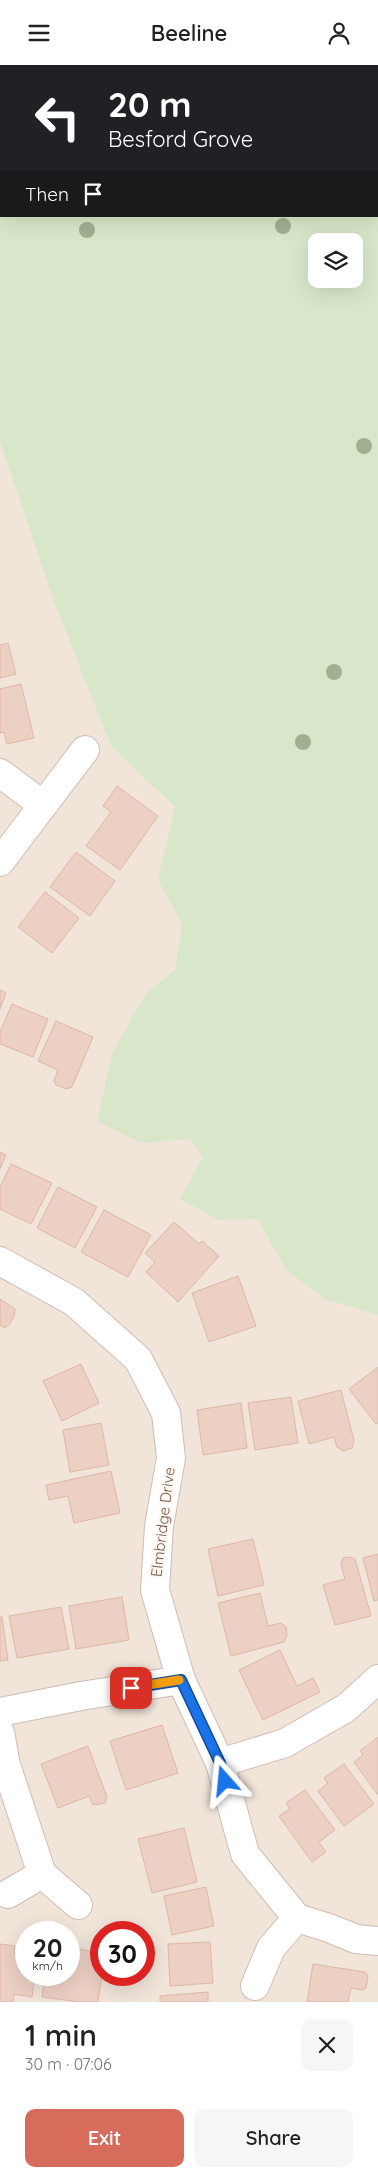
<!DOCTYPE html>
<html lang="en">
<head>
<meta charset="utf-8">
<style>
	:root { --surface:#fff; --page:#f6f6f6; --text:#202124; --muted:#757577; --accent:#d76b5c }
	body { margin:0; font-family:Quicksand,sans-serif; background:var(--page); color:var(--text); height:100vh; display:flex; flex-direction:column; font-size:19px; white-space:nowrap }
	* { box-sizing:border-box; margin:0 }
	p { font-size:16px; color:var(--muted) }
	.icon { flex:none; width:28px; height:28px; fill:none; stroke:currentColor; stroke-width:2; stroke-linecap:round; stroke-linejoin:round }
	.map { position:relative; height:1937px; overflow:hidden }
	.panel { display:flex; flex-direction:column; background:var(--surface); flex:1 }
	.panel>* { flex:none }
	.guide { position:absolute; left:0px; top:0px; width:379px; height:152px; box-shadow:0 5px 20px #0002; background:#202124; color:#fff; overflow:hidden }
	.controls { position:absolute; left:308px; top:168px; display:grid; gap:10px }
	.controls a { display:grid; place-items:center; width:55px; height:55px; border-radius:10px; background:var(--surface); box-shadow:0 5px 20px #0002; font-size:25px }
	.speed { position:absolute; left:15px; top:1856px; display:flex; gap:10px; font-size:25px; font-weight:700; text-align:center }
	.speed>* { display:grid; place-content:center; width:65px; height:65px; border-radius:50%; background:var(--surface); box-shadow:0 5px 20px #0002; line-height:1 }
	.speed small { font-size:12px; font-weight:400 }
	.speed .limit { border:8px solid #d22; background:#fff; color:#111 }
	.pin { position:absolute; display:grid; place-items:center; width:42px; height:42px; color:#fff; margin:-21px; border-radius:10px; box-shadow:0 2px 8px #0006 }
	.me { position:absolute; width:55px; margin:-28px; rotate:342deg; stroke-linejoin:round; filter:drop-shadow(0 0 4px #0008) }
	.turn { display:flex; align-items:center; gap:18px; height:105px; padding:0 25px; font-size:22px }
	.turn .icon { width:65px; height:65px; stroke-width:2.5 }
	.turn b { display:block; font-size:35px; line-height:42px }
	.then { display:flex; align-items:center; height:48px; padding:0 25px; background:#0003; gap:10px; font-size:19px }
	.round { display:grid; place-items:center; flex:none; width:52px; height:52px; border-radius:10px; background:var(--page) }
	.summary { display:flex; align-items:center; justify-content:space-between; height:85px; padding:0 25px }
	h1 { font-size:30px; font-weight:600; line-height:38px }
	.cta { display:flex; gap:10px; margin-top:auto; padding:10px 25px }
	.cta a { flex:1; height:58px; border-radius:10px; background:var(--accent); color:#fff; font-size:20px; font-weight:600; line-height:58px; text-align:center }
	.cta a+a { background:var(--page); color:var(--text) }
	header { display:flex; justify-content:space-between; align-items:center; height:65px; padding:0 25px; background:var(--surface); font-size:22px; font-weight:600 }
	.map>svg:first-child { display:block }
</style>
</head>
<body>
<header><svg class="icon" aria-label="menu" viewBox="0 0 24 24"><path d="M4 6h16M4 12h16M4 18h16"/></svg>Beeline<svg class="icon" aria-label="person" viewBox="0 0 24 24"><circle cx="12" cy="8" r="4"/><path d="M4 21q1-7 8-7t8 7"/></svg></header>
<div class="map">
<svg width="378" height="1937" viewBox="0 0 378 1937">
	<rect width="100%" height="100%" fill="#faf2ea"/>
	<path fill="#f1e4d9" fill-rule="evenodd" d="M0,173l378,972v792h-378zM26,1868h43v42h-43zM101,1868h43v42h-43z"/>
	<path fill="#d8e7c9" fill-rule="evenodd" d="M0,0h378v1250l-53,-16 -39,-29 -28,-51 -39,1 -39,-21 23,-42 -13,-18 -49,4 -44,-22 16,-70 33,-57 29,-24 7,-46 -24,-44 17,-73 -64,-61 -56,-142 -55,-162zM1,1h377v150h-377zM316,176h38v38h-38z"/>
	<g fill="#edd0c4" stroke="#deb6a6">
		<path d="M8,578l8,31 -16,4v-33z"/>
		<path d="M21,619l13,54 -27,6 -3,-12 -4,1v-44z"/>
		<path d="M117,721l41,30 -38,54 -34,-24 25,-34 -8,-6z"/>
		<path d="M76,787l39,29 -25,35 -40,-29z"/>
		<path d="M45,827l34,26 -27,35 -34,-26z"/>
		<path d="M0,925l6,3 -6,16z"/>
		<path d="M12,939l36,15 -15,38 -33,-13v-12z"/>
		<path d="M56,956l37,16 -21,50 -6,2 -10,-4 -2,-4 4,-11 -20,-9z"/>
		<path d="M0,1087l6,3 -6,14z"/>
		<path d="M11,1099l41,19 -21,41 -31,-15v-22z"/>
		<path d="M58,1122l39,20 -22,41 -38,-20z"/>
		<path d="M104,1145l47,25 -23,42 -47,-25z"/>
		<path d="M174,1157l25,22 3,-3 17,15 -41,46 -32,-30 9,-10 -10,-9z"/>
		<path d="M238,1211l18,50 -47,16 -17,-49z"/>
		<path d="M0,1234l15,10 -1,7 -5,9 -5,3 -4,-3z"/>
		<path d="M81,1299l18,39 -37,18 -19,-40z"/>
		<path d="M378,1302v56l-2,1 -27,-35z"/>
		<path d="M341,1325l13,51 -2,7 -9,3 -6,-4 -3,-10 -25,7 -11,-43z"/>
		<path d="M291,1332l7,46 -43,7 -7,-47z"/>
		<path d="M241,1338l6,45 -44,7 -6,-45z"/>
		<path d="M101,1358l8,42 -39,7 -7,-42z"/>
		<path d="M111,1406l9,42 -46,10 -6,-27 -19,4 -3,-15z"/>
		<path d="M253,1474l11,46 -46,11 -10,-47z"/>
		<path d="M378,1489v46l-4,1 -11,-43z"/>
		<path d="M350,1492l5,2 16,57 -36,9 -12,-40 22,-6 -4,-15 2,-6z"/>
		<path d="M260,1528l8,33 13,-3 5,4 1,8 -3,7 -53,14 -13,-53z"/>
		<path d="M122,1532l7,43 -53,9 -7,-43z"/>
		<path d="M61,1542l8,42 -52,9 -8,-42z"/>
		<path d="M0,1552h2l6,43 -8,1z"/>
		<path d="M280,1585l17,36 16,-8 7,14 -57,28 -24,-50z"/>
		<path d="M162,1660l16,48 -52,17 -16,-49z"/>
		<path d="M378,1672v58l-24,-33 9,-7 -3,-4z"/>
		<path d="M88,1681l19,51 -2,6 -12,2 -4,-9 -31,12 -17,-44z"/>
		<path d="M344,1699l30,40 -30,22 -26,-35 10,-8 -4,-5z"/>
		<path d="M305,1725l30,40 -16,12 7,10 -14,10 -33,-46 11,-7 -4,-6z"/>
		<path d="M184,1763l13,54 -45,11 -14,-54z"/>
		<path d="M206,1822l8,39 -42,9 -8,-39z"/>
		<path d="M210,1877l3,41 -43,3 -2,-42z"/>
		<path d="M0,1879l15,2 -1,7 12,2v20h9l-3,22 -18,-3 -1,8h-13z"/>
		<path d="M69,1883l32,4 1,23 -4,27h-18l-38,-5 3,-22h24z"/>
		<path d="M313,1899l52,8 3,4 -2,12 -3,2 -12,-2 -3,14h-41z"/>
		<path d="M208,1927v10h-48v-6z"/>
	</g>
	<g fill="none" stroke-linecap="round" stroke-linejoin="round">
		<defs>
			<g id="street">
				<path d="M0,708l43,32"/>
				<path d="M0,797l85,-112"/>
				<path d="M0,1196l74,41 64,57 28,54 5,45 -12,68 -4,64 26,90 39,83 25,91 52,64 32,10 27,11 22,2"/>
				<path d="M0,1647l81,-16 100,-16"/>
				<path d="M0,1667l6,33 36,109 36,31"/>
				<path d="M220,1698l65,-20 61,-35 32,-29"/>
				<path d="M8,1829l34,-20"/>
				<path d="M255,1921l16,-38 26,-30"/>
			</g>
		</defs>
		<use href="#street" stroke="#cebcb4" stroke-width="30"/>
		<use href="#street" stroke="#fff" stroke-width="28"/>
	</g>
	<g fill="#a3af91">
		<circle cx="283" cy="161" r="8"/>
		<circle cx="87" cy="165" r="8"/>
		<circle cx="364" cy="381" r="8"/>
		<circle cx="334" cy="607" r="8"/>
		<circle cx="303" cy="677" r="8"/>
	</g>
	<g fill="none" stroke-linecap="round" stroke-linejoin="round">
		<defs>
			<path id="route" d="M131,1623l50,-8 39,83 5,18"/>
		</defs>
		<use href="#route" stroke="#114b97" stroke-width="12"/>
		<use href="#route" stroke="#1a73e8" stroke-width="9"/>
		<path stroke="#f59e0b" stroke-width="9" d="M147,1620l32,-5"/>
	</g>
	<g text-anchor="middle" stroke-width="4.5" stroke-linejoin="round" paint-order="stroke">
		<g font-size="15" fill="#735850" stroke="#fdf7f0">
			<text transform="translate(163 1457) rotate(-83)" y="5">Elmbridge Drive</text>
		</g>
	</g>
</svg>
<div class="controls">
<a><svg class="icon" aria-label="layers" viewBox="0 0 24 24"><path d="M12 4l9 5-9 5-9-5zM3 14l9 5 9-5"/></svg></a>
</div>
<div class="speed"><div>20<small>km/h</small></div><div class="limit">30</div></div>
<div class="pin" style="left:131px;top:1623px;background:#d93025"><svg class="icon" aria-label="arrive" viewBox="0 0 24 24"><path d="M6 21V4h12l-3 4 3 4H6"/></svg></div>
<svg class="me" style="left:225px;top:1716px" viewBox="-20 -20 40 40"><path d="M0-17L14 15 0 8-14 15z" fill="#1a73e8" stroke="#fff" stroke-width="4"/></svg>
<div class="guide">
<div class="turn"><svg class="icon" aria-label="left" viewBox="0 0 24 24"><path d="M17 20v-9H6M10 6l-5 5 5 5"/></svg><div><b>20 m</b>Besford Grove</div></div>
<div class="then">Then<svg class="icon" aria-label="arrive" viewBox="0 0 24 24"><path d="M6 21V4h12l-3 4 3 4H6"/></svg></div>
</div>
</div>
<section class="panel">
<div class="summary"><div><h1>1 min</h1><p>30 m · 07:06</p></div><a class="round"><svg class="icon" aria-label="close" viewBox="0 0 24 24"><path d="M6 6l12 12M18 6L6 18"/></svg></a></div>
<div class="cta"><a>Exit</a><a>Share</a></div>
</section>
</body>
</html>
